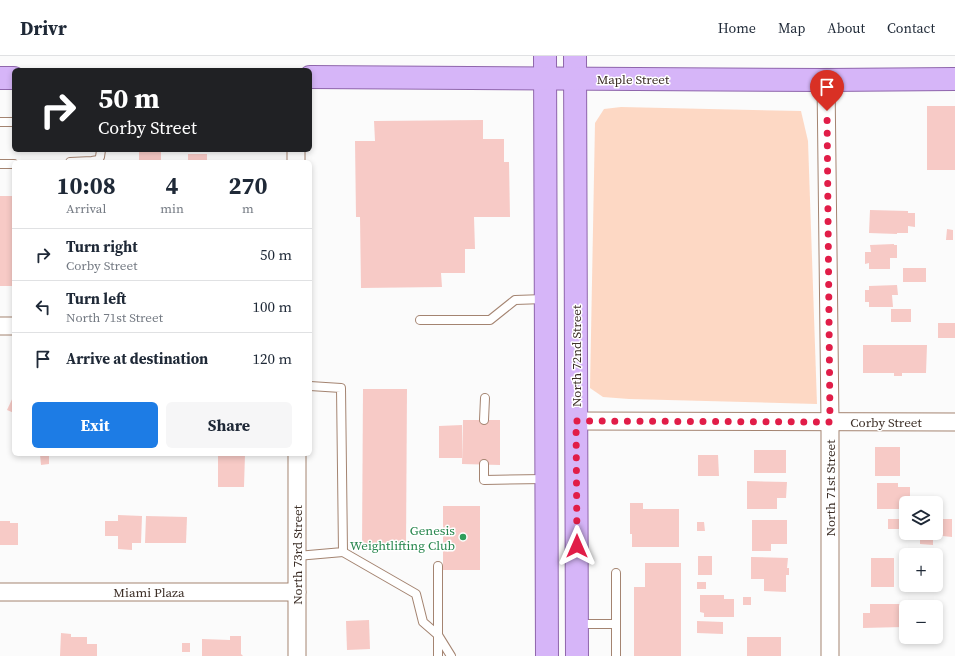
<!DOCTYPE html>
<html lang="en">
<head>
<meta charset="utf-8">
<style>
	:root { --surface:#fff; --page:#f6f6f7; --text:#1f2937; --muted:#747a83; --line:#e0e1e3; --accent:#1d7ce5 }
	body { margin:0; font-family:"Source Serif 4",serif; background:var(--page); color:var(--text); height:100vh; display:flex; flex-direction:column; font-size:15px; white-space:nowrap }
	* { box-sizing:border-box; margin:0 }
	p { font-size:13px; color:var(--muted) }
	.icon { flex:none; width:22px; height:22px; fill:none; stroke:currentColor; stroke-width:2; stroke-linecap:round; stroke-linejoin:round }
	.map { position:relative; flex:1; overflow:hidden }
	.side { position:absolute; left:12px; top:104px; width:300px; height:296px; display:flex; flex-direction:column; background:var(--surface); border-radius:6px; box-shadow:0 2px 6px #0003 }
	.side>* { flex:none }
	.guide { position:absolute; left:12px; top:12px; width:300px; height:84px; border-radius:6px; box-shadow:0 2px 6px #0003; background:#202124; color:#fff; overflow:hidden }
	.fabs { position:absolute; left:899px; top:440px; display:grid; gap:8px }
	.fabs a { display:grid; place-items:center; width:44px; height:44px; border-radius:6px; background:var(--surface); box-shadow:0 2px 6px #0003; font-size:20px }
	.pin { position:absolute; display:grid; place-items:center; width:34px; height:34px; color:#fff; margin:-41px -17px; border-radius:50% 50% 50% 0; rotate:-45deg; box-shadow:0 0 4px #0007 }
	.pin .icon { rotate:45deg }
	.me { position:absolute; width:44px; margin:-22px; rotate:0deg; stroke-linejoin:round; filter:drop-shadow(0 0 3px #0008) }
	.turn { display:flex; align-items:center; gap:14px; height:84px; padding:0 20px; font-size:18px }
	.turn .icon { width:52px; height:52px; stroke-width:2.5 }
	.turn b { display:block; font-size:28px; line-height:34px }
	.eta { display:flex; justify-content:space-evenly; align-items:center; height:68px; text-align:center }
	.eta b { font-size:24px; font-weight:700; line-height:28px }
	.primary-button { display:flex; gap:8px; margin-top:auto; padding:8px 20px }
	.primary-button a { flex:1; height:46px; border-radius:6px; background:var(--accent); color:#fff; font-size:16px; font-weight:700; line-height:46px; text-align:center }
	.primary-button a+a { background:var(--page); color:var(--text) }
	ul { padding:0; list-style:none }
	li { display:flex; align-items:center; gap:12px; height:52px; padding:0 20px; border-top:1px solid var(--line) }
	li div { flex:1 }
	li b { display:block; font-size:15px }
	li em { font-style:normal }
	header { display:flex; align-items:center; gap:24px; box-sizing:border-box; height:56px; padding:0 20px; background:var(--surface); border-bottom:1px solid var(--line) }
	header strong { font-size:19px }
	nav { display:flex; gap:22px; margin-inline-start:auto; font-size:14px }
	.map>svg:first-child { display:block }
</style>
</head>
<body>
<header>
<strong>Drivr</strong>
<nav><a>Home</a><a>Map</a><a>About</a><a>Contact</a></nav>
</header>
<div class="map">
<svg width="955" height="600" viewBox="0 0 955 600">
	<rect width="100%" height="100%" fill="#fbfbfb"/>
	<path fill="#fdd8c4" d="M621,51l180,4 7,30 9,263 -188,-5 -26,-2 -13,-9 5,-265 9,-14z"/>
	<g fill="#f7cac6">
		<rect x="927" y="50" width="28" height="64"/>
		<path d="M483,64v19h21v23h5l1,55h-36l1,32h-10v24h-24l1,14 -81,1 -1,-71h-4l-1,-76h20l-1,-20z"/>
		<rect x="139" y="94" width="22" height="12"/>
		<rect x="188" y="98" width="19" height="8"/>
		<rect x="0" y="140" width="14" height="90"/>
		<path d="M870,154l38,1v2h7v14l-7,-1v7h-11v1l-28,-1z"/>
		<path d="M947,173l6,1v10h-7z"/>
		<path d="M894,188v1h3v13h-7v11h-21v-6l-4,1v-12h6l-1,-7z"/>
		<rect x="903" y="212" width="23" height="14"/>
		<path d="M897,229l1,10h-6l1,12h-24v-5h-4v-12h4v-4z"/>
		<rect x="891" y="253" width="20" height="13"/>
		<rect x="938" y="267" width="17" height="15"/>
		<path d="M863,289h64l-1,28h-24v3h-8v-3h-31z"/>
		<path d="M363,333h44l-1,159h-44z"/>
		<path d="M14,339v18l-7,-3z"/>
		<path d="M463,364h37v45l-38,-1z"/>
		<path d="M462,369v33h-23v-32z"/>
		<rect x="875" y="391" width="25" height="29"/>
		<rect x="754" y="394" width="32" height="23"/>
		<path d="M40,398h9v10l-8,1z"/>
		<path d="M218,398h27l-1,33h-26z"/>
		<path d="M698,399h20l1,21h-21z"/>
		<path d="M747,425l40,1 -1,16h-9v11h-30z"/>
		<path d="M877,427h21v4h12v16h-4v6h-29z"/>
		<path d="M630,447h13v6h36v38h-47v-13h-2z"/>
		<rect x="443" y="450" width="37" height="64"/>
		<path d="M118,459l24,1 -1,27h-9v7l-14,-1v-13h-13v-15h13z"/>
		<path d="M146,460l41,1 -1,26h-41z"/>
		<rect x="888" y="463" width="18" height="10"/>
		<path d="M936,463h16v18l-19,-2v10l-13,-1v-8h-2v-3h18z"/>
		<path d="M752,464h35v24h-16v7h-19z"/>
		<path d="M0,465h10v2h8v22h-18z"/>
		<path d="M697,466h7l1,9h-8z"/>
		<rect x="698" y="500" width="14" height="19"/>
		<path d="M751,501l37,1 -1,10h2v7h-3v17l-22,-1v-12h-13z"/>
		<rect x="871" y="502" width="23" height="29"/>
		<path d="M645,507h36v93h-47v-69h11z"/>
		<rect x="697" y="526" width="9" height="7"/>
		<path d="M700,539h24v4h10v18h-30v-4l-4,-1z"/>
		<rect x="743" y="541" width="8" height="8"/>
		<path d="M870,548h32l1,23 -40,1v-15h7z"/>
		<path d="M369,564l1,29 -23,1 -1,-29z"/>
		<path d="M697,565l26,1v12l-26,-1z"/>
		<path d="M61,577l10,1v3h16v7h10v12h-37z"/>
		<path d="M230,580h11v18l2,2h-41v-17l28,1z"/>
		<rect x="747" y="581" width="34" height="19"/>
		<rect x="182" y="587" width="8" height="9"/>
	</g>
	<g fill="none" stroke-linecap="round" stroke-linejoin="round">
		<defs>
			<g id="service">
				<path d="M0,66h14"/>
				<path d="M70,106l22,-1 6,-1 2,-3 1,-7"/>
				<path d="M0,108h14"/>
				<path d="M420,264h70l25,-20 29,-1"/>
				<path d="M484,364l1,-22"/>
				<path d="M484,408v16l61,-1"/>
				<path d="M343,496l73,42 7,28 15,13 13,21"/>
				<path d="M297,500l46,-4 -2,-164 -31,-2"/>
				<path d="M438,510v90"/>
				<path d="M578,568h38v-51"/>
				<path d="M616,568v32"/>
			</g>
			<g id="minor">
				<path d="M826,24l4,342v234"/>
				<path d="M296,94v12"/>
				<path d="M0,270h14"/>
				<path d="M576,365l379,1"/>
				<path d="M297,398v202"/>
				<path d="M0,536h297"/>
			</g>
			<g id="primary">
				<path d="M545,0l2,600"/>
				<path d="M575,0l2,600"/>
				<path d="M310,21l516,3 129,-1"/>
				<path d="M0,22h14"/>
			</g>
		</defs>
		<use href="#service" stroke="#a48471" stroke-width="10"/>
		<use href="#minor" stroke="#a48471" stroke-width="19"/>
		<use href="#primary" stroke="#8f66ac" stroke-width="24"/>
		<use href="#service" stroke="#fff" stroke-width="8"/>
		<use href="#minor" stroke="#fff" stroke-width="17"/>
		<use href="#primary" stroke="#d6b5f8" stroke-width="22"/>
	</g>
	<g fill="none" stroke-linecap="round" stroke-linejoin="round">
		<path stroke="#e11d48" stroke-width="7" stroke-dasharray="0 12.6" d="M577,490l-1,-125 254,1 -3,-311"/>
	</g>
	<circle fill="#2e9e5b" stroke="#fff" stroke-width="1.5" cx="463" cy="481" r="4"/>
	<g text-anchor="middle" stroke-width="3" stroke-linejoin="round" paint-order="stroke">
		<g font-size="13" fill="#3d2f27" stroke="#fff">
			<text x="633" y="28">Maple Street</text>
			<text transform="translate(576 300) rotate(-90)" y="5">North 72nd Street</text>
			<text x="886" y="371">Corby Street</text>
			<text transform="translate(830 432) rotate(-90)" y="5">North 71st Street</text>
			<text transform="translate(297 499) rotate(-90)" y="5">North 73rd Street</text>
			<text x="149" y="541">Miami Plaza</text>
		</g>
		<g font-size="13" fill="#27864d" stroke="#fff" text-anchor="end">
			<text x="455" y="479">Genesis<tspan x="455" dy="15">Weightlifting Club</tspan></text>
		</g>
	</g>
</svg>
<div class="fabs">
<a><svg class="icon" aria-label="layers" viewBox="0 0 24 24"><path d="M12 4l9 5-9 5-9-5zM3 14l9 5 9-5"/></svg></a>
<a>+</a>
<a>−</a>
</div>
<div class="pin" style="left:827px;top:55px;background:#d93025"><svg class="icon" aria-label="arrive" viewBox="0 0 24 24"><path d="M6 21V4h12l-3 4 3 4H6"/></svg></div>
<svg class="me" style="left:577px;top:490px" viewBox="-20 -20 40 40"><path d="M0-17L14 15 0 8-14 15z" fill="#e11d48" stroke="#fff" stroke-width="4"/></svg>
<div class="guide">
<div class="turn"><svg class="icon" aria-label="right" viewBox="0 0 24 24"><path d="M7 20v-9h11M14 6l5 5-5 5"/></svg><div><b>50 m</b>Corby Street</div></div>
</div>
<section class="side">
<div class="eta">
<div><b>10:08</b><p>Arrival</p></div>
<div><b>4</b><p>min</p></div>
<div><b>270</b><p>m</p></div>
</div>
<ul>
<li><svg class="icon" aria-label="right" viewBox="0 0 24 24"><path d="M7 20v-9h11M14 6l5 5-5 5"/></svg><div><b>Turn right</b><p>Corby Street</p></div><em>50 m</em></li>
<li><svg class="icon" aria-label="left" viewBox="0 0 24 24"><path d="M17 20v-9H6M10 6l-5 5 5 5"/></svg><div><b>Turn left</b><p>North 71st Street</p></div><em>100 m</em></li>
<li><svg class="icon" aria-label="arrive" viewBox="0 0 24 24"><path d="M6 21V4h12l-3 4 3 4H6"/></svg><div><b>Arrive at destination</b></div><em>120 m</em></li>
</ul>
<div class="primary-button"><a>Exit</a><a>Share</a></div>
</section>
</div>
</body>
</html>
